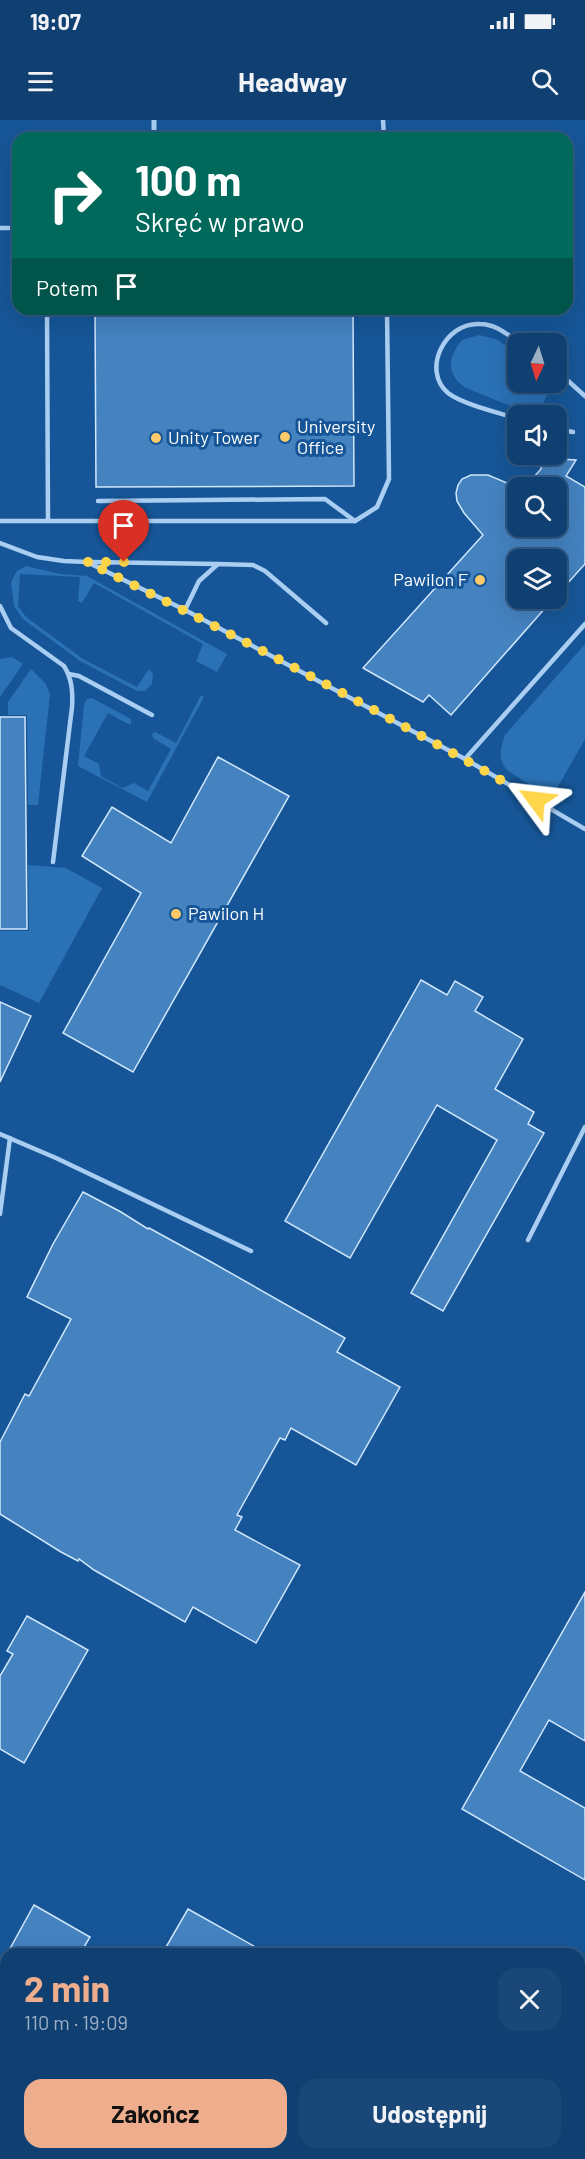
<!DOCTYPE html>
<html lang="pl">
<head>
<meta charset="utf-8">
<style>
	:root { --surface:#104072; --page:#194777; --text:#f1f3f6; --muted:#9cafc4; --line:#305984; --accent:#eead8d }
	body { margin:0; font-family:Barlow,sans-serif; background:var(--page); color:var(--text); height:100vh; display:flex; flex-direction:column; font-size:22px; white-space:nowrap }
	* { box-sizing:border-box; margin:0 }
	p { font-size:20px; color:var(--muted) }
	.icon { flex:none; width:33px; height:33px; fill:none; stroke:currentColor; stroke-width:2; stroke-linecap:round; stroke-linejoin:round }
	.map { position:relative; flex:1; overflow:hidden }
	.details { position:absolute; left:0px; top:1828px; width:585px; height:212px; display:flex; flex-direction:column; background:var(--surface); border-radius:18px 18px 0 0; box-shadow:0 6px 24px #0002,0 0 0 2px var(--line) }
	.details>* { flex:none }
	.hud { position:absolute; left:12px; top:12px; width:561px; height:183px; border-radius:18px; box-shadow:0 6px 24px #0002,0 0 0 2px var(--line); background:#00695c; color:#fff; overflow:hidden }
	.needle { width:39px; rotate:184deg }
	.tools { position:absolute; left:507px; top:213px; display:grid; gap:12px }
	.tools a { display:grid; place-items:center; width:60px; height:60px; border-radius:12px; background:var(--surface); box-shadow:0 6px 24px #0002,0 0 0 2px var(--line); font-size:30px }
	.pin { position:absolute; display:grid; place-items:center; width:51px; height:51px; color:#fff; margin:-62px -26px; border-radius:50% 50% 50% 0; rotate:-45deg; box-shadow:0 0 6px #0007 }
	.pin .icon { rotate:45deg }
	.me { position:absolute; width:66px; margin:-33px; rotate:300deg; stroke-linejoin:round; filter:drop-shadow(0 0 4px #0008) }
	.turn { display:flex; align-items:center; gap:21px; height:126px; padding:0 24px; font-size:27px }
	.turn .icon { width:78px; height:78px; stroke-width:2.5 }
	.turn b { display:block; font-size:42px; line-height:51px }
	.then { display:flex; align-items:center; height:57px; padding:0 24px; background:#0003; gap:12px; font-size:22px }
	.round { display:grid; place-items:center; flex:none; width:63px; height:63px; border-radius:18px; background:var(--page) }
	.overview { display:flex; align-items:center; justify-content:space-between; height:102px; padding:0 24px }
	h1 { font-size:36px; font-weight:700; line-height:45px; color:var(--accent) }
	.primary-button { display:flex; gap:12px; margin-top:auto; padding:12px 24px }
	.primary-button a { flex:1; height:69px; border-radius:18px; background:var(--accent); color:#111; font-size:24px; font-weight:700; line-height:69px; text-align:center }
	.primary-button a+a { background:var(--page); color:var(--text) }
	.status { display:flex; justify-content:space-between; align-items:center; height:42px; padding:0 30px; background:var(--surface); direction:ltr }
	.status svg { height:16px; fill:currentColor }
	header { display:flex; justify-content:space-between; align-items:center; height:78px; padding:0 24px; background:var(--surface); font-size:27px; font-weight:700 }
	.map>svg:first-child { display:block }
</style>
</head>
<body>
<div class="status"><b>19:07</b><svg viewBox="0 0 49 12"><path d="M0 12V9h3v3zM5 12V6h3v6zM10 12V3h3v9zM15 12V0h3v12zM26 1h20v11H26zM47 4h2v5h-2z"/></svg></div>
<header><svg class="icon" aria-label="menu" viewBox="0 0 24 24"><path d="M4 6h16M4 12h16M4 18h16"/></svg>Headway<svg class="icon" aria-label="search" viewBox="0 0 24 24"><circle cx="10" cy="10" r="6"/><path d="M15 15l6 6"/></svg></header>
<div class="map">
<svg width="585" height="2039" viewBox="0 0 585 2039">
	<rect width="100%" height="100%" fill="#165698"/>
	<g fill="#2a71b6">
		<path d="M479,215l17,4 21,15 1,28 30,1c2,11 -5,27 -19,27 -14,0 -48,-17 -63,-22 -21,-14 -18,-31 -4,-48z"/>
		<path d="M26,446l34,8 27,2 140,78 -10,18 -21,-11 7,-17 -109,-61 -12,20 -4,-2 2,-24 -60,-3 -2,32 8,11 57,42 54,28 12,-18 4,5 -1,10 -7,7h-8l-57,-30 -57,-42 -9,-13 -3,-24 6,-11z"/>
		<path d="M585,524v95l-34,60 -43,-28c-11,-12 -8,-22 -3,-36z"/>
		<path d="M12,537l11,7 -23,33v-38z"/>
		<path d="M31,549l15,15 4,10 -12,111h-10l-1,-90h-19v-13z"/>
		<path d="M201,575l3,2 -57,105 -69,-36 6,-61 3,-6 5,-1 39,21v5l-5,-1 -18,-10 -24,43 15,8 2,12 21,12 12,-5 14,8 23,-42 -18,-11 -1,-4 3,-2 21,11z"/>
		<path d="M28,745l38,3 36,20 -63,115 -39,-18v-54h29z"/>
	</g>
	<g fill="#4482c0" stroke="#d1e7fc" stroke-width="1.5">
		<path d="M95,189h258l1,177 -258,1z"/>
		<path d="M542,338l34,2 -10,16 19,11v77l-29,32v-36h-38v38h36l-103,117 -22,-20 -6,7 -60,-34 120,-133 -19,-22 -7,-12 -1,-8 2,-8 4,-6 9,-4h17l31,13h-1v38h38v-38h-32l17,-19z"/>
		<path d="M0,597h25l2,212h-27z"/>
		<path d="M218,637l71,39 -156,276 -70,-39 78,-140 -59,-37 30,-49 59,36z"/>
		<path d="M421,860l26,15 8,-14 28,16 -8,14 48,28 -28,50 39,23 -6,12 16,9 -101,178 -32,-18 86,-153 -60,-35 -87,153 -65,-37z"/>
		<path d="M0,882l31,14 -31,66z"/>
		<path d="M83,1072l38,20 27,17 1,-1 64,35 132,75 -8,14 63,35 -44,78 -65,-37 -6,12 -5,-2 -43,77 5,2 -7,13 65,35 -44,78 -63,-36 -8,15 -91,-52 -15,-11 -1,2 -17,-9 -61,-38v-72l25,-48 4,2 42,-77 -44,-22 26,-53z"/>
		<path d="M585,1472v149l-36,-21 -29,51 65,37v72l-123,-71z"/>
		<path d="M27,1496l61,34 -64,113 -24,-14v-73l13,-22 -6,-3z"/>
		<path d="M34,1785l56,32 -10,17h-73z"/>
		<path d="M188,1789l80,45h-106z"/>
	</g>
	<g fill="none" stroke-linecap="round" stroke-linejoin="round">
		<g stroke="#aacef2" stroke-width="4.5">
			<path d="M383,0l1,18"/>
			<path d="M0,108h18"/>
			<path d="M47,189l1,212"/>
			<path d="M556,250l29,26"/>
			<path d="M518,299c-18,-6 -56,-15 -70,-26 -27,-23 -3,-71 32,-69 16,0 28,11 41,20"/>
			<path d="M556,309l17,3"/>
			<path d="M98,381l227,-2 30,22"/>
			<path d="M0,401h355l22,-14 12,-28 -2,-170"/>
			<path d="M0,423l37,14 27,4 23,1 98,48 280,149 120,70"/>
			<path d="M89,442l129,2"/>
			<path d="M0,486l11,22 53,38c8,13 9,26 8,41l-19,155"/>
			<path d="M185,490l14,-29 19,-17 35,1 12,6 61,52"/>
			<path d="M69,554l10,2 73,39"/>
			<path d="M465,639l120,-135"/>
			<path d="M0,1014l56,24 195,93"/>
			<path d="M0,1094l10,-76"/>
			<path d="M528,1120l57,-113"/>
		</g>
		<path stroke="#aacef2" stroke-width="5" d="M154,0v18"/>
	</g>
	<g fill="none" stroke-linecap="round" stroke-linejoin="round">
		<path stroke="#ffd54a" stroke-width="10" stroke-dasharray="0 18" d="M124,442h-37c152,75 302,154 449,238"/>
	</g>
	<g fill="#ffcb6a" stroke="#165698" stroke-width="2">
		<circle cx="285" cy="317" r="6"/>
		<circle cx="156" cy="318" r="6"/>
		<circle cx="480" cy="460" r="6"/>
		<circle cx="176" cy="794" r="6"/>
	</g>
	<g text-anchor="middle" stroke-width="6" stroke-linejoin="round" paint-order="stroke">
		<g font-size="18" fill="#fff" stroke="#165698" text-anchor="start">
			<text x="297" y="313">University<tspan x="297" dy="21">Office</tspan></text>
			<text x="168" y="324">Unity Tower</text>
			<text x="468" y="466" text-anchor="end">Pawilon F</text>
			<text x="188" y="800">Pawilon H</text>
		</g>
	</g>
</svg>
<div class="tools">
<a><svg class="needle" viewBox="-14 -14 28 28"><path d="M0-13l5 13h-10z" fill="#e53935"/><path d="M0 13l5-13h-10z" fill="#9cafc4"/></svg></a>
<a><svg class="icon" aria-label="sound" viewBox="0 0 24 24"><path d="M4 9h4l5-4v14l-5-4H4zM17 9q2 3 0 6"/></svg></a>
<a><svg class="icon" aria-label="search" viewBox="0 0 24 24"><circle cx="10" cy="10" r="6"/><path d="M15 15l6 6"/></svg></a>
<a><svg class="icon" aria-label="layers" viewBox="0 0 24 24"><path d="M12 4l9 5-9 5-9-5zM3 14l9 5 9-5"/></svg></a>
</div>
<div class="pin" style="left:124px;top:442px;background:#d93025"><svg class="icon" aria-label="arrive" viewBox="0 0 24 24"><path d="M6 21V4h12l-3 4 3 4H6"/></svg></div>
<svg class="me" style="left:536px;top:680px" viewBox="-20 -20 40 40"><path d="M0-17L14 15 0 8-14 15z" fill="#ffd54a" stroke="#fff" stroke-width="4"/></svg>
<div class="hud">
<div class="turn"><svg class="icon" aria-label="right" viewBox="0 0 24 24"><path d="M7 20v-9h11M14 6l5 5-5 5"/></svg><div><b>100 m</b>Skręć w prawo</div></div>
<div class="then">Potem<svg class="icon" aria-label="arrive" viewBox="0 0 24 24"><path d="M6 21V4h12l-3 4 3 4H6"/></svg></div>
</div>
<section class="details">
<div class="overview"><div><h1>2 min</h1><p>110 m · 19:09</p></div><a class="round"><svg class="icon" aria-label="close" viewBox="0 0 24 24"><path d="M6 6l12 12M18 6L6 18"/></svg></a></div>
<div class="primary-button"><a>Zakończ</a><a>Udostępnij</a></div>
</section>
</div>
</body>
</html>
